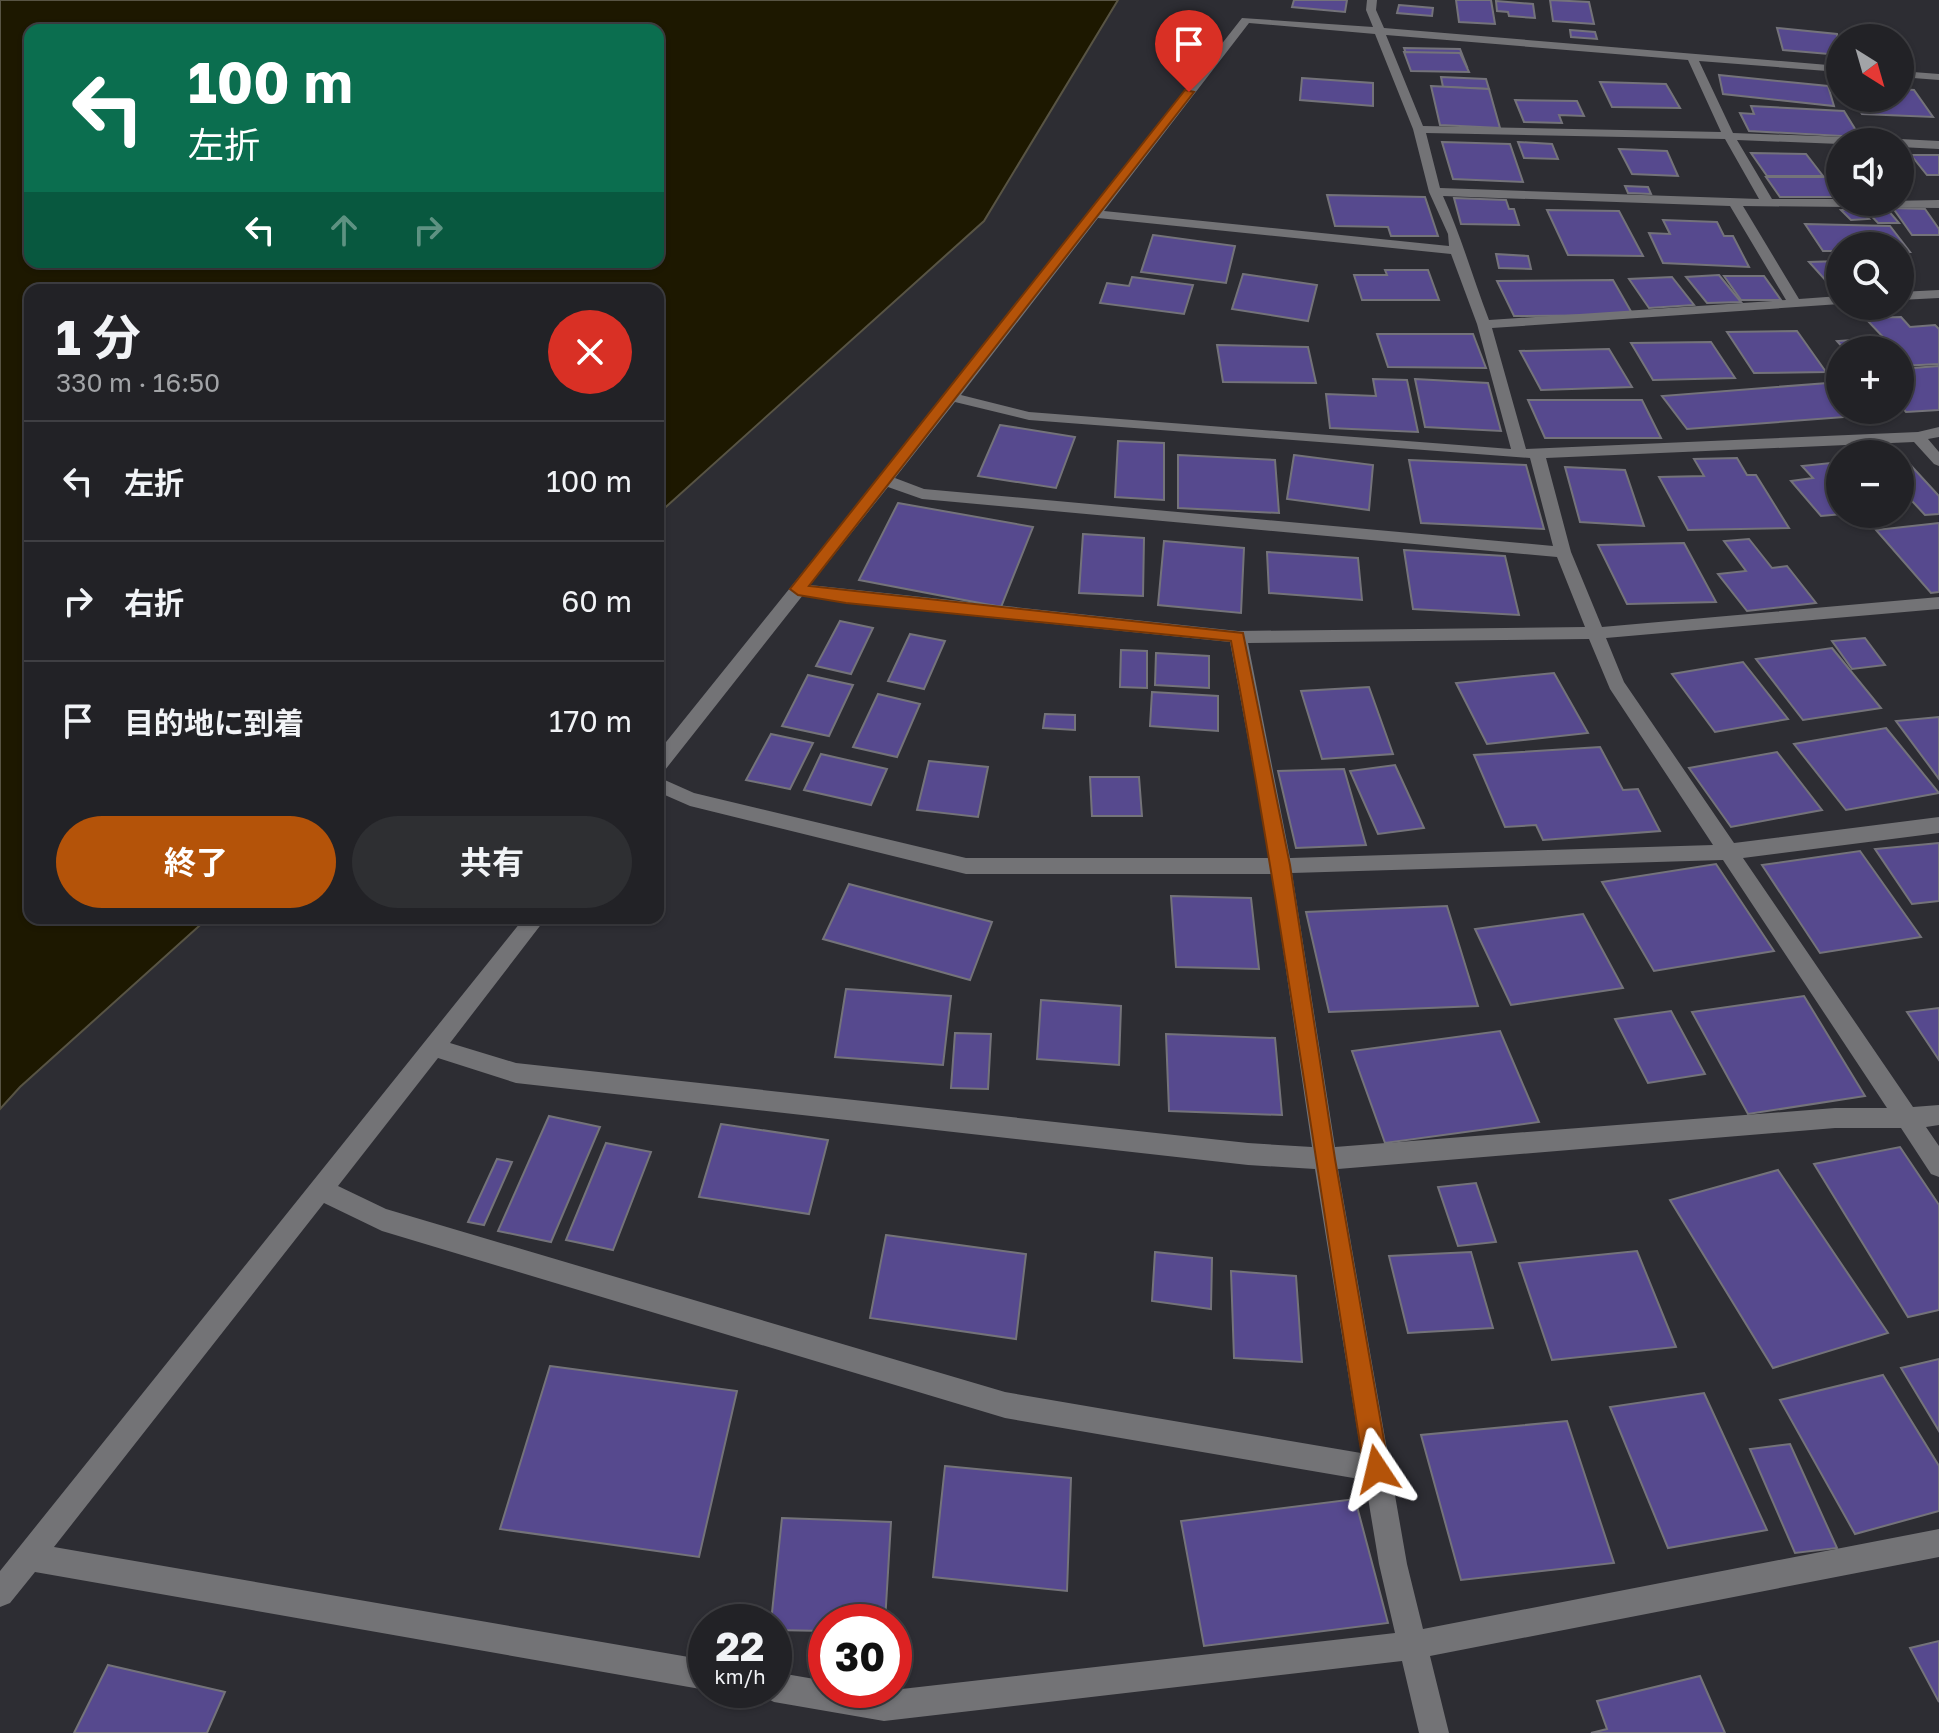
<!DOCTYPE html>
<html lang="ja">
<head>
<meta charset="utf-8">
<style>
	:root { --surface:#222226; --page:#2e2f32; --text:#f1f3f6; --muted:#a2a4a7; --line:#3f3f43; --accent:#b45309 }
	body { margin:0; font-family:"Golos Text","Noto Sans JP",sans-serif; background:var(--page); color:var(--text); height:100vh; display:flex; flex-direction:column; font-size:30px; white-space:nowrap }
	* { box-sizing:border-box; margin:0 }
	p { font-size:26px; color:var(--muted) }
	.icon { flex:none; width:44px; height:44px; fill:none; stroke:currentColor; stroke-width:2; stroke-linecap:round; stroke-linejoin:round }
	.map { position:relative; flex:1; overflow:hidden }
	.panel { position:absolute; left:24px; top:284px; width:640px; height:640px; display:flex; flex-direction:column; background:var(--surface); border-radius:16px; box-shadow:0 2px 6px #0004,0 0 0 2px var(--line) }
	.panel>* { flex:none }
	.hud { position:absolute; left:24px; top:24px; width:640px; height:244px; border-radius:16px; box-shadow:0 2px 6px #0004,0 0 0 2px var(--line); background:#0b6e4f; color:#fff; overflow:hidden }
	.needle { width:52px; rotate:143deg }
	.controls { position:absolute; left:1826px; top:24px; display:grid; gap:16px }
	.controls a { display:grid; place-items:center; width:88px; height:88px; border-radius:50%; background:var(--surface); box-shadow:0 2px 6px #0004,0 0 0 2px var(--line); font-size:40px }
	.speed { position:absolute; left:688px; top:1604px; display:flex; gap:16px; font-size:40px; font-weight:700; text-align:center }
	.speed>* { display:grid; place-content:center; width:104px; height:104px; border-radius:50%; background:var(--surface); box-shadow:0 2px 6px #0004,0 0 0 2px var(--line); line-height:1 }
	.speed small { font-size:20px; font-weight:400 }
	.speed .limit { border:12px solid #d22; background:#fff; color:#111 }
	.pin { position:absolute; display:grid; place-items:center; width:68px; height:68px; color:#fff; margin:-82px -34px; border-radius:50% 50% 50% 0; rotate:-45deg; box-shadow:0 0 8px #0007 }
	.pin .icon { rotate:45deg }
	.me { position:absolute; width:88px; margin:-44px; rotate:350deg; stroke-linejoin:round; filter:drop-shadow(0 0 6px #0008) }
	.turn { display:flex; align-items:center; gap:28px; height:168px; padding:0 32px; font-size:36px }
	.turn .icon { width:104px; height:104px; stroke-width:2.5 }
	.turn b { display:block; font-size:56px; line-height:68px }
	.lanes { display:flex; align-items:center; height:76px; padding:0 32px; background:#0003; justify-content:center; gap:40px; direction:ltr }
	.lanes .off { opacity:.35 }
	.round { display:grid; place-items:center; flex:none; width:84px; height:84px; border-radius:42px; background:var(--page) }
	.overview { display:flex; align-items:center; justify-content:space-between; height:136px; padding:0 32px }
	h1 { font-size:48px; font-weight:700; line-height:60px }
	.cta { display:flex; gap:16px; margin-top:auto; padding:16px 32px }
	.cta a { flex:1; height:92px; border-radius:48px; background:var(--accent); color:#fff; font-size:32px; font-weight:700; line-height:92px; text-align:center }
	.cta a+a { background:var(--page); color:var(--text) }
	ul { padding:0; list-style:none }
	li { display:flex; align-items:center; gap:24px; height:120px; padding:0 32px; border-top:2px solid var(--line) }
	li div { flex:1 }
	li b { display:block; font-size:30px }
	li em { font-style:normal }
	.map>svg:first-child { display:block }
</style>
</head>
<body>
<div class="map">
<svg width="1939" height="1733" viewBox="0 0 1939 1733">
	<rect width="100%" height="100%" fill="#2d2d33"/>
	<path fill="#1d1800" stroke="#585444" stroke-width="2" fill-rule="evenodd" d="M0,0h1118l-134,221 -326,293v-224h-628v628h178l-188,169 -20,22zM30,30h628v232h-628z"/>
	<g fill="#56498e" stroke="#74737a" stroke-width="2">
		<path d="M1294,0h53l-2,12 -53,-5z"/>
		<path d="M1456,0h35l4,24 -36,-2z"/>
		<path d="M1550,0l39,2 5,22 -41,-3z"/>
		<path d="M1496,1l37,3 2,14 -26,-2 -1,-4 -11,-1z"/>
		<path d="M1399,5l34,3 -1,8 -35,-3z"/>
		<path d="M1777,28l60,6 3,21 -57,-5z"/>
		<path d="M1570,30l25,2 2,7 -26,-2z"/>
		<path d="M1404,48l56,1 7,18 -57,-2z"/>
		<path d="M1404,52l56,1 9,19 -58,-1z"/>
		<path d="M1719,75l109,11 6,20 -111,-12z"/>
		<path d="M1441,77l45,2 3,10 -46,-2z"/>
		<path d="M1302,78l71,5v23l-73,-6z"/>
		<path d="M1600,82l66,2 14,24 -68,-1z"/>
		<path d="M1431,86l58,3 11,39 -60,-3z"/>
		<path d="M1900,89l14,1 19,27 -71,-3 -10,-16h48z"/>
		<path d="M1515,100l62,1 7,15 -25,-1 3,8 -38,-1z"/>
		<path d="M1751,106l93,5 16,26 -111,-6 -9,-18 14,1z"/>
		<path d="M1442,142l68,2 13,38 -70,-3z"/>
		<path d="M1518,142l34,2 6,15 -34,-1z"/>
		<path d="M1619,149l48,2 11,25 -46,-2z"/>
		<path d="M1751,153l55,1 17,22h-56z"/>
		<path d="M1911,155h28v20h-12z"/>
		<path d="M1766,177h68l6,9v11h-60z"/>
		<path d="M1625,186l23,1 3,7 -23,-1z"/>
		<path d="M1327,195l98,2 13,39h-47l-3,-9 -53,-1z"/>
		<path d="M1454,198l52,2 3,9h5l5,16 -58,-1z"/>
		<path d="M1893,208l32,1 14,20v6h-27z"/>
		<path d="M1859,209l10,10 -18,1 -10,-10z"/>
		<path d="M1865,209h22l12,14h-21z"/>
		<path d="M1547,210l72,1 24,45 -75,-1z"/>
		<path d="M1663,220l54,2 7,14h9l16,31 -86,-4 -14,-30 21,1z"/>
		<path d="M1805,224l85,2 20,26h-10v-6h-60v5h-17z"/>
		<path d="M1153,235l82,11 -9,37 -85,-11z"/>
		<path d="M1496,254l32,2 3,13 -32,-1z"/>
		<path d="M1840,261v32h-3l-28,-31z"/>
		<path d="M1385,270h43l11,30h-77l-8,-25h33z"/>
		<path d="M1243,274l74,11 -9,36 -76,-12z"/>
		<path d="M1719,275l22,27 -34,1 -21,-26z"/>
		<path d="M1724,276h40l17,24h-40z"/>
		<path d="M1132,277l61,8 -9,29 -84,-11 7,-20 22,3z"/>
		<path d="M1672,277l22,28 -45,3 -20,-29z"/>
		<path d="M1613,280l20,35 -119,1 -17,-35z"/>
		<path d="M1901,317l9,10 25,-2 4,4v35l-39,2v-16h-55l-8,-9 47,-3 -19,-20z"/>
		<path d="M1797,331l29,41 -72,1 -27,-41z"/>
		<path d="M1377,334h96l13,34 -98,-1z"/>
		<path d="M1711,342l24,36 -82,2 -22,-37z"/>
		<path d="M1217,345l91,2 8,36 -93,-1z"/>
		<path d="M1609,349l23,38 -91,3 -21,-39z"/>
		<path d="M1939,366v44l-33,2 -6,-7v-36z"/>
		<path d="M1373,379l34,1 11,52 -88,-4 -4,-34 50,2z"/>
		<path d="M1415,379l73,4 13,48 -76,-4z"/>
		<path d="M1840,382v28h28l4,5 -185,14 -25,-33z"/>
		<path d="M1528,400h114l19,38h-116z"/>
		<path d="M1000,425l75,12 -19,51 -78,-12z"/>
		<path d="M1118,441l46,2v57l-49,-3z"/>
		<path d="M1178,455l97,5 4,53 -101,-5z"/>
		<path d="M1294,455l79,10 -4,45 -82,-11z"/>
		<path d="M1737,458l10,17h9l33,53 -101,2 -29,-53 45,-1 -10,-17z"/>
		<path d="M1904,458l35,38v18l-14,1 -25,-27v-29z"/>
		<path d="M1409,460l117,5 18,64 -123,-6z"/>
		<path d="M1840,462v52h3l-22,2 -30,-35 22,-3 -11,-12z"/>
		<path d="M1565,467l60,3 19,56 -64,-4z"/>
		<path d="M898,503l135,24 -32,80 -142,-27z"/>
		<path d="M1939,523v69l-8,1 -55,-63z"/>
		<path d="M1083,534l61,4 -1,58 -64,-3z"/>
		<path d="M1749,539l23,29 15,-2 29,37 -69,8 -29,-37 28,-3 -22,-30z"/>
		<path d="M1164,541l80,7 -3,65 -83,-8z"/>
		<path d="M1684,543l32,59 -89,2 -29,-59z"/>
		<path d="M1404,550l101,6 14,59 -106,-6z"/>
		<path d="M1267,552l91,6 4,42 -93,-7z"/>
		<path d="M840,621l33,7 -22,46 -35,-8z"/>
		<path d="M910,634l35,7 -21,48 -36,-8z"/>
		<path d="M1865,638l20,27 -33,4 -20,-28z"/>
		<path d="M1832,648l49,60 -78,12 -47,-61z"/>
		<path d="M1121,650l26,1v37l-27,-1z"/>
		<path d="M1156,653l53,3v32l-54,-3z"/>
		<path d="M1743,662l45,57 -73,13 -43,-58z"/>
		<path d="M1554,673l34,60 -101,11 -31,-61z"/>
		<path d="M808,675l45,10 -24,51 -47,-10z"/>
		<path d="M1369,687l24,67 -71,5 -21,-68z"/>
		<path d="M1152,692l66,4v35l-68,-5z"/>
		<path d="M878,694l42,10 -23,53 -44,-10z"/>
		<path d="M1045,714l30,1v15l-32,-2z"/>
		<path d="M1939,717v62l-43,-58z"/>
		<path d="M1886,728l53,65 -93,17 -52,-66z"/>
		<path d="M771,734l42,9 -23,46 -44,-9z"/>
		<path d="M1600,747l23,43 15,-1 22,42 -117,9 -7,-15 -31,2 -31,-72z"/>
		<path d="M1777,752l45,58 -91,17 -42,-59z"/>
		<path d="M821,754l66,15 -16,36 -67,-15z"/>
		<path d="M929,761l59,6 -10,50 -61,-7z"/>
		<path d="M1395,765l29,63 -46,6 -28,-63z"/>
		<path d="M1344,769l22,76 -70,3 -18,-77z"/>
		<path d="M1090,777h49l3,39h-50z"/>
		<path d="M1939,843v58l-27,3 -37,-55z"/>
		<path d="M1860,851l61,86 -101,16 -58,-88z"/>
		<path d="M1716,864l58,87 -120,20 -52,-89z"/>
		<path d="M849,884l143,38 -22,58 -147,-41z"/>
		<path d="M1171,896l80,2 8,71 -83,-2z"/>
		<path d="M1447,906l31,100 -149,6 -23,-100z"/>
		<path d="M1583,914l40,74 -112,17 -36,-76z"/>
		<path d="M846,989l105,7 -8,69 -108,-8z"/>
		<path d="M1804,996l61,100 -117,18 -56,-102z"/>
		<path d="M1041,1000l80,6 -2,59 -82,-6z"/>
		<path d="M1939,1008v52l-32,-48z"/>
		<path d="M1671,1011l34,63 -57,9 -33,-64z"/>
		<path d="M1500,1031l39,91 -154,21 -33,-92z"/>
		<path d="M955,1033l36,1 -3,55 -37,-1z"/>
		<path d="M1166,1034l109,4 7,77 -113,-4z"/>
		<path d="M549,1116l51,11 -49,115 -53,-11z"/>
		<path d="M721,1124l107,16 -19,74 -110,-17z"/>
		<path d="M606,1143l45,9 -38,98 -47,-10z"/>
		<path d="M1900,1147l39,58v105l-31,7 -94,-153z"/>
		<path d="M497,1159l15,3 -28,63 -16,-3z"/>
		<path d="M1778,1170l110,163 -115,35 -103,-168z"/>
		<path d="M1476,1183l20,59 -38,4 -20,-59z"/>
		<path d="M886,1235l140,19 -10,85 -146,-21z"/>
		<path d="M1637,1251l39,96 -124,13 -33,-97z"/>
		<path d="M1155,1252l57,6 -1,51 -59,-8z"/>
		<path d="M1471,1252l22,76 -85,5 -19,-77z"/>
		<path d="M1231,1271l65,5 6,86 -68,-4z"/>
		<path d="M1939,1359v72l-38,-63z"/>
		<path d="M550,1366l187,25 -38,166 -199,-28z"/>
		<path d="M1883,1375l56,91v45l-84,23 -75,-134z"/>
		<path d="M1704,1393l63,137 -99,18 -58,-141z"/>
		<path d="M1567,1421l47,142 -153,17 -40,-145z"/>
		<path d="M1790,1444l47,104 -42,5 -45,-104z"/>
		<path d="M945,1466l126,12 -4,113 -134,-14z"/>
		<path d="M1355,1499l33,124 -184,23 -23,-125z"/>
		<path d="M782,1518l109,4 -6,100h-59v9l-52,-1v-8h-3z"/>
		<path d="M1939,1641v61l-29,-54z"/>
		<path d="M108,1665l117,27 -18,41h-133z"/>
		<path d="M1700,1676l25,57h-134l16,-4 -10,-28z"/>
	</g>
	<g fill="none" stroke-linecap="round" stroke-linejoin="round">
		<g fill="#737376" fill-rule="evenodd">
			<path d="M1367,0h10l-1,10 8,18 456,38v6l-141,-11 34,72 139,5 6,4 -38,2 -103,-4 35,59h68v3l99,-2v8l-196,-2 56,93 41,-3v8l-348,24 34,121 392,-17 21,-5v10l-11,2 11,13v14l-5,-2 -20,-22 -368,16 25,94 31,75 337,-30v12l-333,29 18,44 110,161 205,-26v16l-196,25 170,249 26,-2v20l-13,2 13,19v31l-8,-3 -30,-46h-66l-497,41 69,395 16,65 516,-100v28l-509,99 19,77h-30l-17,-72 -518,60 -110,-19 -10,-5 -3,-7h13v-18l52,9v9l58,1 511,-58 -16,-69 -14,-84 -360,-62 -623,-187 -58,-28 -270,344 652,113v30l-671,-118 -25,31 -10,4v-36l524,-653h22l-96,125 66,20 732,80 64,4 -40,-273h-306l-276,-68 -32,-14v-15l36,16 272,65h304l-40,-216 -384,-39 -43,-8 -138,175 -7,2v-20l342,-425 242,-309 131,9 -7,-17zM1249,23l126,11 38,95 16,63 19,42 1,12 -345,-35zM1386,35l302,25 33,72 -298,-6zM1426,133l299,6 34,60 -319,-11zM1443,196l287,10 56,94 -297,20c-16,-42 -28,-84 -46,-124zM1098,218l353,36 26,70 34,125 -482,-37 -68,-17zM955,402l74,18 501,38 23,88 -629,-57 -29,-11zM888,487l34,12 635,58 28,70 -347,4 -428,-46zM1589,639l21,50 103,156 -423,13 -42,-215zM1723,860l164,248h-52l-500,39 -43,-274zM438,1058l78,25 732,82 67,4 46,284 -356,-61 -619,-183 -48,-23z"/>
			<path d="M1900,71l39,3v6l-39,-3z"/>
			<path d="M1900,139l39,2v8l-39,-2v-5h-5z"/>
			<path d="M1939,290v8l-39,2v-8z"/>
		</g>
	</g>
	<path fill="#b45309" stroke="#753606" stroke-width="2" d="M1185,90l9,2 -385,494 434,47 47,232 45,294 54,310 -4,9 -8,3 -9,-3 -4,-9c-44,-276 -82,-553 -133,-828l-385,-38 -48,-8 -8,-6z"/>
</svg>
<div class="controls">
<a><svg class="needle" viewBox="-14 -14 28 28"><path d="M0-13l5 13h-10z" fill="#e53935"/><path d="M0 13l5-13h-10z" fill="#a2a4a7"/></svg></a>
<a><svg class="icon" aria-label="sound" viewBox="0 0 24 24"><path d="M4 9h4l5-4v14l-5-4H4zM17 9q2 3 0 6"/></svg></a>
<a><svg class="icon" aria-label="search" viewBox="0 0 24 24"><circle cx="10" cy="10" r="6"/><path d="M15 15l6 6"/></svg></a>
<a>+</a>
<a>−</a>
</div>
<div class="speed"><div>22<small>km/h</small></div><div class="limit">30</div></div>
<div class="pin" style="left:1189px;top:92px;background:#d93025"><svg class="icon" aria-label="arrive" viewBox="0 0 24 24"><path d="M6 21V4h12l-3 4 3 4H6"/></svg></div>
<svg class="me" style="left:1377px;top:1469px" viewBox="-20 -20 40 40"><path d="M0-17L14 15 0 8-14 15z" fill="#b45309" stroke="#fff" stroke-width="4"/></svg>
<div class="hud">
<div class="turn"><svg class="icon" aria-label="left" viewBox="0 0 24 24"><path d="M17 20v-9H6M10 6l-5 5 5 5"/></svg><div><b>100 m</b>左折</div></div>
<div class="lanes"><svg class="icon" aria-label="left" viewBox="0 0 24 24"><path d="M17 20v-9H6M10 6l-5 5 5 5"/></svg><svg class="icon off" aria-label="ahead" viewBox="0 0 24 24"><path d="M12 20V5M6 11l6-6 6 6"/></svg><svg class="icon off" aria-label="right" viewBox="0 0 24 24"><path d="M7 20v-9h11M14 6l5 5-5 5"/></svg></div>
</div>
<section class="panel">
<div class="overview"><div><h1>1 分</h1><p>330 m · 16:50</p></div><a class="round" style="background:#d93025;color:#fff"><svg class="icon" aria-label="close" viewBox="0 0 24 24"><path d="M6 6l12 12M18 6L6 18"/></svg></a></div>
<ul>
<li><svg class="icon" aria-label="left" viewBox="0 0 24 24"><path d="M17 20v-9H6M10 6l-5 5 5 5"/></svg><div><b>左折</b></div><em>100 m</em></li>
<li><svg class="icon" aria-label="right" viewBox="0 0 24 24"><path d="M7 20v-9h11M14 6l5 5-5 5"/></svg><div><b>右折</b></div><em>60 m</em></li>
<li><svg class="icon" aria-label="arrive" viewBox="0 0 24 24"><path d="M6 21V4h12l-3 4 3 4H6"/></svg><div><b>目的地に到着</b></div><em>170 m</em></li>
</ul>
<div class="cta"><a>終了</a><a>共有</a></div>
</section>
</div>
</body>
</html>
